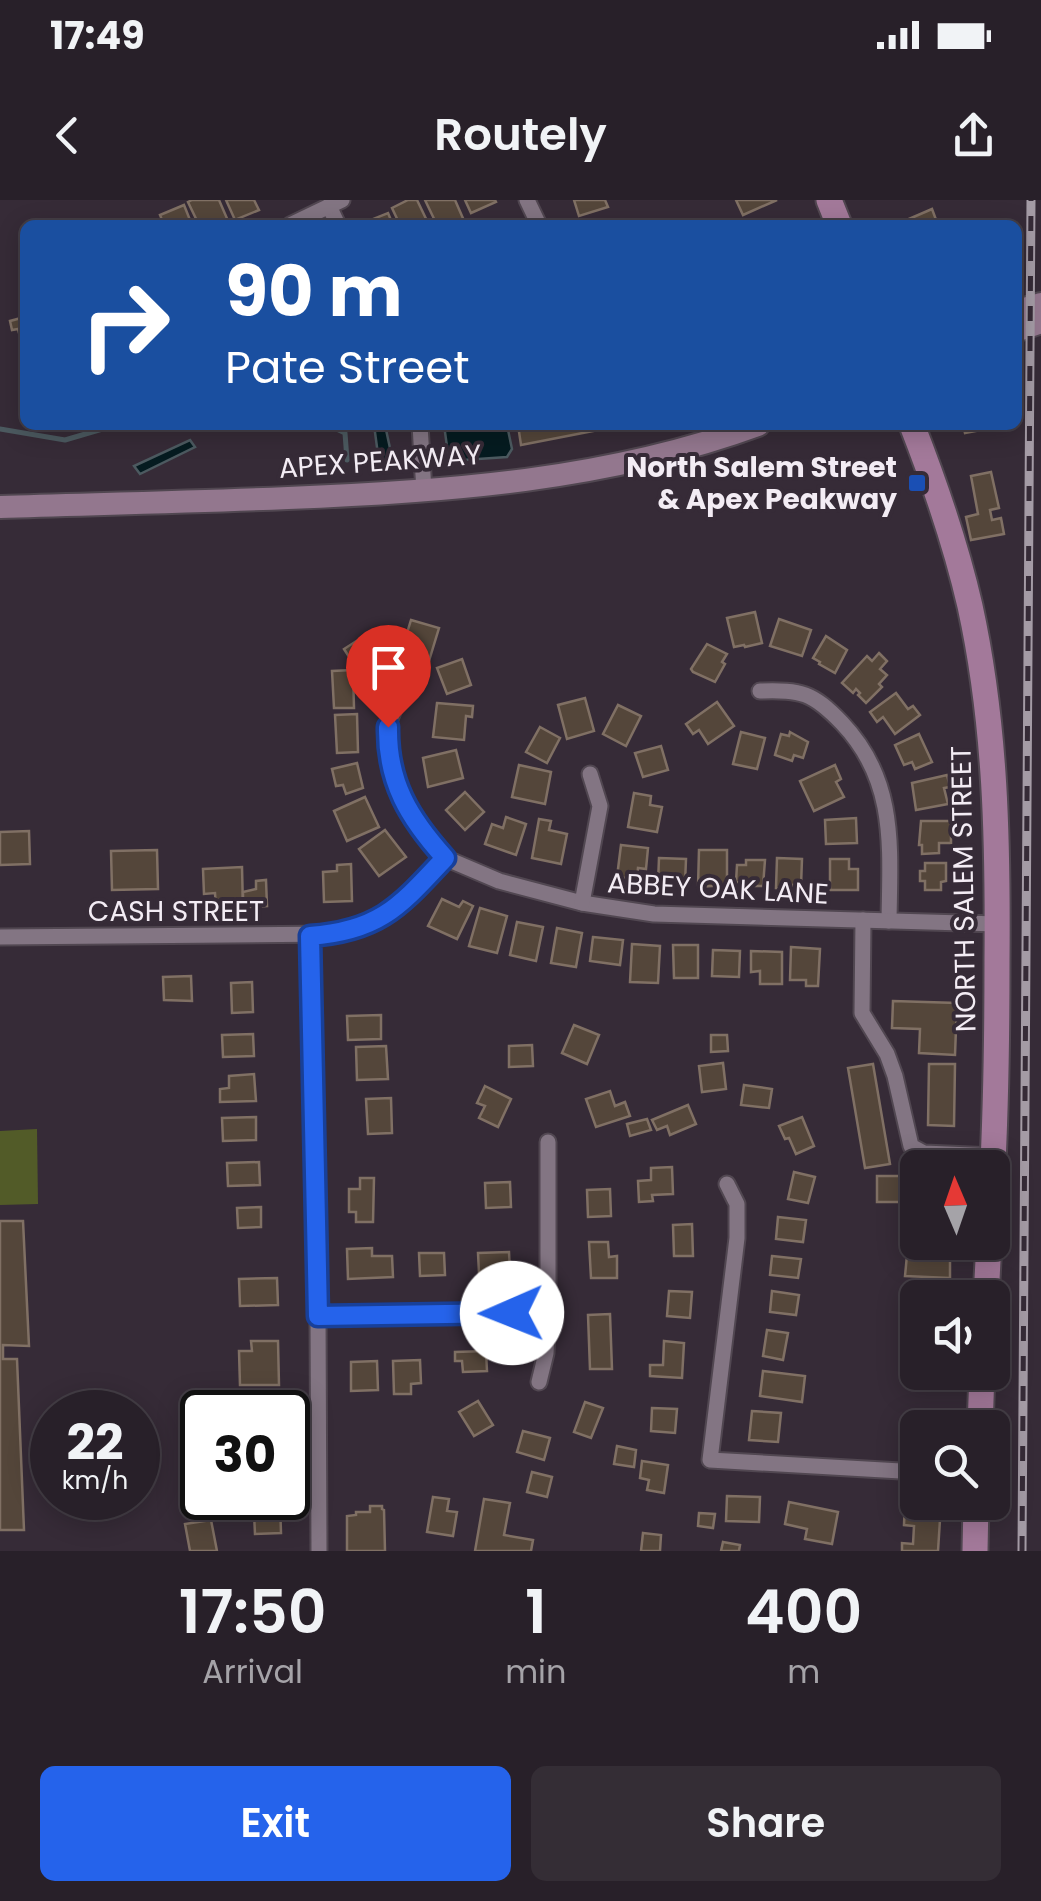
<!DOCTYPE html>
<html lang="en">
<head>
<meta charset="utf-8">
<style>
	:root { --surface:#282029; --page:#342d35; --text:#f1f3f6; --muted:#a5a3a8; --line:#443e46; --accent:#2563eb }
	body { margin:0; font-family:Poppins,sans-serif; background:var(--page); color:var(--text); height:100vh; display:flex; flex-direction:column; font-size:38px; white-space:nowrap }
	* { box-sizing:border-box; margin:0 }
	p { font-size:32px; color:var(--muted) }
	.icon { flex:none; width:55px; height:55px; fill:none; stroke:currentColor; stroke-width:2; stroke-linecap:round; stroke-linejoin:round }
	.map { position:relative; height:1351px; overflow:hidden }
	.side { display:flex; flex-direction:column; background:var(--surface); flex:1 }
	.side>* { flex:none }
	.guide { position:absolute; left:20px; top:20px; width:1002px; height:210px; border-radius:15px; box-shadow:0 5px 25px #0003,0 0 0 2px var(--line); background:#1a4fa0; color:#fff; overflow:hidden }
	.needle { width:65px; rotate:358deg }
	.fabs { position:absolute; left:900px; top:950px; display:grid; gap:20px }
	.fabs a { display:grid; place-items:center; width:110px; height:110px; border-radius:15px; background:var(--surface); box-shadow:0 5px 25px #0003,0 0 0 2px var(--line); font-size:50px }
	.speed { position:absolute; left:30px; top:1190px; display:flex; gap:20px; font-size:50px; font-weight:700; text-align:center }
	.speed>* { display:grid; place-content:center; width:130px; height:130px; border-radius:50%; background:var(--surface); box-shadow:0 5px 25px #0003,0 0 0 2px var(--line); line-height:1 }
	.speed small { font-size:25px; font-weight:400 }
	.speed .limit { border:5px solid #111; border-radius:15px; background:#fff; color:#111 }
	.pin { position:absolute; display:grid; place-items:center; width:85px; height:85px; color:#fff; margin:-102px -42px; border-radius:50% 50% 50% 0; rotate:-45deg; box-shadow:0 0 10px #0007 }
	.pin .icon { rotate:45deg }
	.me { position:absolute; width:110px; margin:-55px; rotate:269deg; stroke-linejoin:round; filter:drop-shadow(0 0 8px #0008) }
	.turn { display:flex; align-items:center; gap:35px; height:210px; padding:0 40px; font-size:45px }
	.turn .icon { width:130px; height:130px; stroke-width:2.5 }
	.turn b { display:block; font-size:70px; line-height:85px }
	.eta { display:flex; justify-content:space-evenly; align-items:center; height:170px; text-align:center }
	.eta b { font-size:60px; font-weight:600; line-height:70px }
	.action { display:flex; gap:20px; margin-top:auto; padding:20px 40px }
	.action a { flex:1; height:115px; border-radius:15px; background:var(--accent); color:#fff; font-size:40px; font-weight:600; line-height:115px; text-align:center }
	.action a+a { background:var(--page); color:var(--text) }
	.status { display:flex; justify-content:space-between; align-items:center; height:70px; padding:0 50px; background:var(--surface); direction:ltr }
	.status svg { height:28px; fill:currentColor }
	header { display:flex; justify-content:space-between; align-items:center; height:130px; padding:0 40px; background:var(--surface); font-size:45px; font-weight:600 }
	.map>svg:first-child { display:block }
</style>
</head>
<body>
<div class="status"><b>17:49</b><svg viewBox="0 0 49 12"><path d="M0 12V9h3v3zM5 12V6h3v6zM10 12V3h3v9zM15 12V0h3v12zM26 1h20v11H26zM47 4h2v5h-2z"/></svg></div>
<header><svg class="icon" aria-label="back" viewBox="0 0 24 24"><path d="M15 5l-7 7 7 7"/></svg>Routely<svg class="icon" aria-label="share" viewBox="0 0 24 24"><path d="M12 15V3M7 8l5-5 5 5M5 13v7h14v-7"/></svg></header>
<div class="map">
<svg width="1041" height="1351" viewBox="0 0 1041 1351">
	<rect width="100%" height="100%" fill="#362b37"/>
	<path fill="#525b28" d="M37,929l1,75 -38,1v-74z"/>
	<g fill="#051b20" stroke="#4c5a60" stroke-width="2.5">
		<path d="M374,225h11l8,37h-14z"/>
		<path d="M444,225h63l5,24 -5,8 -58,4z"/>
		<path d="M190,240l5,7 -55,27 -6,-8z"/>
	</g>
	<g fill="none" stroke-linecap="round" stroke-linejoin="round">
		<g stroke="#4c5a60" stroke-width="5">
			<path d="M328,225l17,8 2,27"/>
			<path d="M0,229l65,11 51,-15"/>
		</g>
	</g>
	<g fill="#54463a" stroke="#807064" stroke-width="2.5">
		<path d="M192,0h27l10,23 -30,2 -11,-23z"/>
		<path d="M226,0h28l5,10 -24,10z"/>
		<path d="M408,0h9l12,25h-29l-8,-17z"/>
		<path d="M425,0h30l10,23 -28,2z"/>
		<path d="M465,0h30l1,2 -25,11z"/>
		<path d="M574,0h31l3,7 -29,9z"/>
		<path d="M736,0h41l-34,15z"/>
		<path d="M184,5l8,20h-28l-4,-10z"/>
		<path d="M932,9l6,16h-43z"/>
		<path d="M388,13l5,12h-30v-2z"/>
		<path d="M25,117v27l-3,1 -4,-16 -6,1 -2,-9z"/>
		<path d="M518,225h106l-103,20z"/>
		<path d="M963,225h22l1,4 -21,4z"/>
		<path d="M991,272l8,36 -9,2 2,10 9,-2 3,16 -33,6 -5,-23 12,-3 -7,-38z"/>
		<path d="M755,412l7,31 -17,4 -1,-2 -10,2 -7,-29z"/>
		<path d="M779,419l32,11 -9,26 -32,-10z"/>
		<path d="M411,420l28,8 -11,36 -28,-8z"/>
		<path d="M369,433l14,23 -24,16 -15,-23z"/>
		<path d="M826,436l21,14 -12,23 -16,-9 1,-2 -7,-4z"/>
		<path d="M707,444l20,10 -5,8 3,2 -10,18 -22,-10 -2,-3z"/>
		<path d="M879,453l8,8 -7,8 7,6 -8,9 3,3 -16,16 -8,-8 2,-2 -4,-4 -3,4 -11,-10 25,-27 5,5z"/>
		<path d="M462,459l9,26 -24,9 -10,-26z"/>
		<path d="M353,470l1,38h-20l-2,-37z"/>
		<path d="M896,493l12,16 5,-3 7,9 -25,19 -12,-17 -6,5 -7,-10z"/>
		<path d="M585,498l9,33 -27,8 -9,-34z"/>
		<path d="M717,502l17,24 -26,18 -9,-14 -6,4 -7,-10z"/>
		<path d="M437,503l36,3 -1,11 -6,-1 -2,24 -31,-3z"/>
		<path d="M618,505l23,11 -15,30 -23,-12z"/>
		<path d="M357,514l1,38 -21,1 -2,-38z"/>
		<path d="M540,527l20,11 -13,25 -21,-11z"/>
		<path d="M741,532l24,6 -8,31 -24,-5z"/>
		<path d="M790,532l18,10 -5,16 -9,-3 -2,6 -17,-6 6,-21 8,2z"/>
		<path d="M919,534l13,28 -17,7 -3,-7 -8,3 -9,-20z"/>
		<path d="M661,546l7,24 -25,7 -8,-24z"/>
		<path d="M456,550l7,28 -35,9 -5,-29z"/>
		<path d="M357,563l6,25 -17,6 -3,-9 -7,1 -4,-17z"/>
		<path d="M519,565l32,7 -6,32 -33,-7z"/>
		<path d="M835,565l6,14 -5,3 8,15 -30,14 -14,-30z"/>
		<path d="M947,575l3,12 -6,1 4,16 -32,6 -4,-27z"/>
		<path d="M465,592l19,20 -19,18 -19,-20z"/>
		<path d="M634,593l17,3 -1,9 12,2 -5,25 -29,-5z"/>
		<path d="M365,597l14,30 -32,14 -13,-30z"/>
		<path d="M506,617l20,7 -10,31 -31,-11 7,-20 11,4z"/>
		<path d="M856,618l1,25 -31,1 -1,-24z"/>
		<path d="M539,619l12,2 -2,9 18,4 -6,30 -29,-6z"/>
		<path d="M921,621h30v22h-12v10l-17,1v-9h-3z"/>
		<path d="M385,630l21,27 -27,19 -20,-27z"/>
		<path d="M29,631l1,33 -30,1v-33z"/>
		<path d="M621,645l27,3 -2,21 -8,-1 -1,11 -20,-2z"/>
		<path d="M157,650l1,39 -46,1 -1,-39z"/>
		<path d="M699,650h28v35l-29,2z"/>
		<path d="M659,658l27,1 -1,25 -27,-1z"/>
		<path d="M777,658l25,1 -1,27 -8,-1v4l-17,-1z"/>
		<path d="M830,659h19v10h9v21h-28z"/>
		<path d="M746,660h19l-2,26h-18v-3l-9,-1 1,-17h9z"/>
		<path d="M925,663h21v18l-5,1v8h-16v-9h-5v-10h5z"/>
		<path d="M351,664l1,37 -28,1 -1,-30 14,-1v-6z"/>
		<path d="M242,667l1,41 -27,1 -1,-16 -11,1 -1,-25z"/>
		<path d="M266,680l1,26 -17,1v-4l-7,1v-12l13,-3v-8z"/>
		<path d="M442,699l17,8 4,-6 10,5 -16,33 -29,-13z"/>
		<path d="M480,708l27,8 -10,37 -28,-7z"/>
		<path d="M517,722l26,5 -7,34 -26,-6z"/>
		<path d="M557,728l25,5 -6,34 -25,-4z"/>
		<path d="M593,737l30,3 -3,25 -30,-4z"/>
		<path d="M632,744l28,2 -2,37 -28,-1z"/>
		<path d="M673,745h25v33h-24z"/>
		<path d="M791,747l29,2 -2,37h-12v-6h-16z"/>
		<path d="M713,750l27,1 -1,26 -27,-1z"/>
		<path d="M751,751l31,1v32h-22v-13l-9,1z"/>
		<path d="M191,776l1,25 -28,-1 -1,-23z"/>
		<path d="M252,782l1,30 -21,1 -1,-30z"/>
		<path d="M893,801l64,2 -2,52 -36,-2 1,-24 -28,-1z"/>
		<path d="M381,815v24l-33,1 -1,-24z"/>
		<path d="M574,825l25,10 -12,29 -25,-11z"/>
		<path d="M253,834l1,22 -31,1 -1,-22z"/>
		<path d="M711,835h16l1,16 -17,1z"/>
		<path d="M532,845l1,21 -24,1v-21z"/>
		<path d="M386,846l2,33 -31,1 -1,-33z"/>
		<path d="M723,863l3,26 -24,3 -3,-26z"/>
		<path d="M873,864l17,100 -25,4 -17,-100z"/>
		<path d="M929,864h26l-1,62 -26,-1z"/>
		<path d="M254,874l2,27 -36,1v-13l9,-1v-12z"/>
		<path d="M744,885l28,4 -3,19 -28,-3z"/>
		<path d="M485,886l26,13 -13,28 -19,-9 6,-12 -8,-3z"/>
		<path d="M610,891l5,15 10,-4 5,14 -34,11 -10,-28z"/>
		<path d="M391,898l1,35 -24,1 -2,-35z"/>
		<path d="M688,905l8,19 -26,11 -3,-9 -10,4 -5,-10z"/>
		<path d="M256,917v23l-33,1 -1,-23z"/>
		<path d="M802,917l12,29 -18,8 -7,-16 -4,1 -6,-13z"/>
		<path d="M647,919l4,11 -21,6 -3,-12z"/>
		<path d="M259,962l1,23 -32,1 -1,-23z"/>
		<path d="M672,967l1,27 -21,1 1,6 -14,1 -1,-21 13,-1v-12z"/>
		<path d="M794,972l21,5 -7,26 -20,-4z"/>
		<rect x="877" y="976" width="41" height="26"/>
		<path d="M360,978h14l-1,44h-17v-10h-7v-23h11z"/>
		<path d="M510,982l1,25 -25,1 -1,-25z"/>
		<path d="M610,989l1,27 -23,1 -1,-27z"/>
		<path d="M261,1007v20l-23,1 -1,-20z"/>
		<path d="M778,1017l28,3 -3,22 -27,-3z"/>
		<path d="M0,1021h23l6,125 -26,-1v14h14l7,171h-24z"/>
		<path d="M692,1024l1,32h-19l-1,-31z"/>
		<path d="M918,1041l32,1v36l-45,-2 2,-21 10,1z"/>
		<path d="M589,1042h19l1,15 8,-1v22h-26z"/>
		<path d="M372,1048v8h20l1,21 -45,2 -1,-30z"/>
		<path d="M509,1052l1,20 -31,1 -1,-20z"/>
		<path d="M419,1053h25l1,22 -25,1z"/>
		<path d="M772,1056l29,3 -3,19 -28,-3z"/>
		<path d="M277,1078l1,27 -38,1 -1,-27z"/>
		<path d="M669,1091l23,1 -2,26 -23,-2z"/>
		<path d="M772,1091l27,4 -3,20 -26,-3z"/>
		<path d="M610,1114l2,55h-22l-2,-54z"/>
		<path d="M767,1130l21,3 -5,27 -20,-4z"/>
		<path d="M251,1141h27l1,44h-39l-1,-34h13z"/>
		<path d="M664,1141l20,2 -2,35 -32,-2v-11h13z"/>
		<path d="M486,1151l1,20 -24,1 -1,-11h-7v-9z"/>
		<path d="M420,1160l1,23 -10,1v10h-17l-1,-33z"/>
		<path d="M377,1161l1,29 -27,1v-29z"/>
		<path d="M763,1171l42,5 -3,26 -42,-6z"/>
		<path d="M920,1172h30v13l-30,-1z"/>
		<path d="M478,1201l15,24 -19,11 -15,-24z"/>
		<path d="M585,1202l18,6 -12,30 -17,-6z"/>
		<path d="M652,1208l25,1 -2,24 -24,-2z"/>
		<path d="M752,1211l29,2 -3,29 -29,-2z"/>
		<path d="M927,1217l25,2v9h-26z"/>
		<path d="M523,1231l27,7 -6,22 -27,-8z"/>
		<path d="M617,1246l19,4 -2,17 -20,-3z"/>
		<path d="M642,1261l26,4 -4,28 -17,-3 2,-10 -9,-2z"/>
		<path d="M532,1272l20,5 -5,20 -20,-5z"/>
		<path d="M727,1296l33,1 -1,25 -33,-1z"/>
		<path d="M433,1297l16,2 -2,12 10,1 -4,24 -26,-4z"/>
		<path d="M484,1299l26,4 -6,32 29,5 -2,11h-56z"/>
		<path d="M280,1302l1,31 -26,1 -1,-21h9v-10z"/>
		<path d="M789,1302l49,10 -6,32 -27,-5 2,-10 -22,-5z"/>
		<path d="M905,1302l36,2 -3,47h-36v-8l11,1 1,-18 -10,-1z"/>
		<path d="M370,1306h12v3l2,1 1,41h-38v-35l9,-1v-3h14z"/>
		<path d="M699,1313l16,1 -2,14 -15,-2z"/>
		<path d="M211,1320l6,31h-27l-5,-27z"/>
		<path d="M643,1333l18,2 -1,16h-19z"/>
		<path d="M723,1342l17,3 -1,6h-18z"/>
	</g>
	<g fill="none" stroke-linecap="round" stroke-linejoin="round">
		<defs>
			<g id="minor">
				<path d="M527,0l12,25"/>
				<path d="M329,6l9,19"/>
				<path d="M290,25l52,-25"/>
				<path d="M420,225l4,66"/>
				<path d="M760,491c42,-1 52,1 82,32 55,58 48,124 47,198"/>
				<path d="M399,496l-12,31v15l6,31 10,29 19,30 23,26 54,23 83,22 72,11 344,10"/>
				<path d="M582,703l18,-97 -10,-32"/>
				<path d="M863,720l-1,93 25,41 8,22 16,70 13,7 70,3"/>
				<path d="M310,736l8,380 1,235"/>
				<path d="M0,737l333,-3c59,-13 73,-34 112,-76"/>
				<path d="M727,984l10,20v34l-27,222 208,12"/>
				<path d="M318,1116l230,-3"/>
				<path d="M539,1182l7,-29 2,-40v-171"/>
			</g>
			<g id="secondary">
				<path d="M1018,111l23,-7"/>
				<path d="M1018,130l23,-8"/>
				<path d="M0,307c96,-3 192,-5 288,-9 158,-6 320,-18 470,-73"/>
			</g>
			<g id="primary">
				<path d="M829,0l10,25"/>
				<path d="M912,225c23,59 44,120 58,181 26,119 28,235 27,356 0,73 -1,147 -5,220"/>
				<path d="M986,1098l3,-56"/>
				<path d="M980,1228l2,-56"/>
				<path d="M975,1351l1,-49"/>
			</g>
		</defs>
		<use href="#minor" stroke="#514751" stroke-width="19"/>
		<use href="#secondary" stroke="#514751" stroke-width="26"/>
		<use href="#primary" stroke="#514751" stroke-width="29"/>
		<use href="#minor" stroke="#837583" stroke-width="15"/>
		<use href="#secondary" stroke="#93778e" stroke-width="22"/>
		<use href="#primary" stroke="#a3799a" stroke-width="25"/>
		<defs>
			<path id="rail" d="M1022,1351l9,-1351"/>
		</defs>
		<use href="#rail" stroke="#a49ba5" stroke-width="9"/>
		<use href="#rail" stroke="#362b37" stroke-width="5" stroke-dasharray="15" stroke-linecap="butt"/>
	</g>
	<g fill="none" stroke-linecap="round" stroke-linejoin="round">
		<defs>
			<path id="route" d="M388,527c-1,55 21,91 57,131 -45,48 -65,73 -135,78l8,380 194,-3"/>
		</defs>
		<use href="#route" stroke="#184099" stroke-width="25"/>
		<use href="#route" stroke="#2563eb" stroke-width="18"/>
	</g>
	<rect fill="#1a4fb4" stroke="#362b37" stroke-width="4" x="907" y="273" width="20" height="20" rx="5"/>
	<g text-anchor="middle" stroke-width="8" stroke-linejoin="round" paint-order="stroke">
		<g font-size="28" fill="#f3ecf4" stroke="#362b37">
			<text transform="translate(380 261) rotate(-4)" y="10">APEX PEAKWAY</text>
			<text transform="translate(718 688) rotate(3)" y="10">ABBEY OAK LANE</text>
			<text transform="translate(963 689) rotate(-91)" y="10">NORTH SALEM STREET</text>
			<text x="176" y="721">CASH STREET</text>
		</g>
		<g font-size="28" font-weight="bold" fill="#f3ecf4" stroke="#362b37" text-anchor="end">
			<text x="897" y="277">North Salem Street<tspan x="897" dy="32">&amp; Apex Peakway</tspan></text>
		</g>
	</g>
</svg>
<div class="fabs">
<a><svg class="needle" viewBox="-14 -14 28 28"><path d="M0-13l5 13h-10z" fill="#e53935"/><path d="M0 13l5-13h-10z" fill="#a5a3a8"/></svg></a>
<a><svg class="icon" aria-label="sound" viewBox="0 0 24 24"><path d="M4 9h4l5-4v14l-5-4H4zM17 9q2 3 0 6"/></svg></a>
<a><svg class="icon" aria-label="search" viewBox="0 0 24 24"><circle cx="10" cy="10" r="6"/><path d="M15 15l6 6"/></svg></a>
</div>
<div class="speed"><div>22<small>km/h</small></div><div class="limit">30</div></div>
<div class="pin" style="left:388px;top:527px;background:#d93025"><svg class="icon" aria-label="arrive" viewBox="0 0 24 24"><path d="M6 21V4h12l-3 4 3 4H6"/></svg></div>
<svg class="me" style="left:512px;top:1113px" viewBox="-20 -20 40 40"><circle r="19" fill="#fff"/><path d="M0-13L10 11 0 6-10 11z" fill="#2563eb"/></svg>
<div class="guide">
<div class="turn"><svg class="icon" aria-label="right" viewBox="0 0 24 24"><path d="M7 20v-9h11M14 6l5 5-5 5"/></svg><div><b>90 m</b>Pate Street</div></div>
</div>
</div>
<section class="side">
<div class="eta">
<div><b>17:50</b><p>Arrival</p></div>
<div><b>1</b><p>min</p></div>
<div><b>400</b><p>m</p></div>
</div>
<div class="action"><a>Exit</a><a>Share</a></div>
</section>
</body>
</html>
